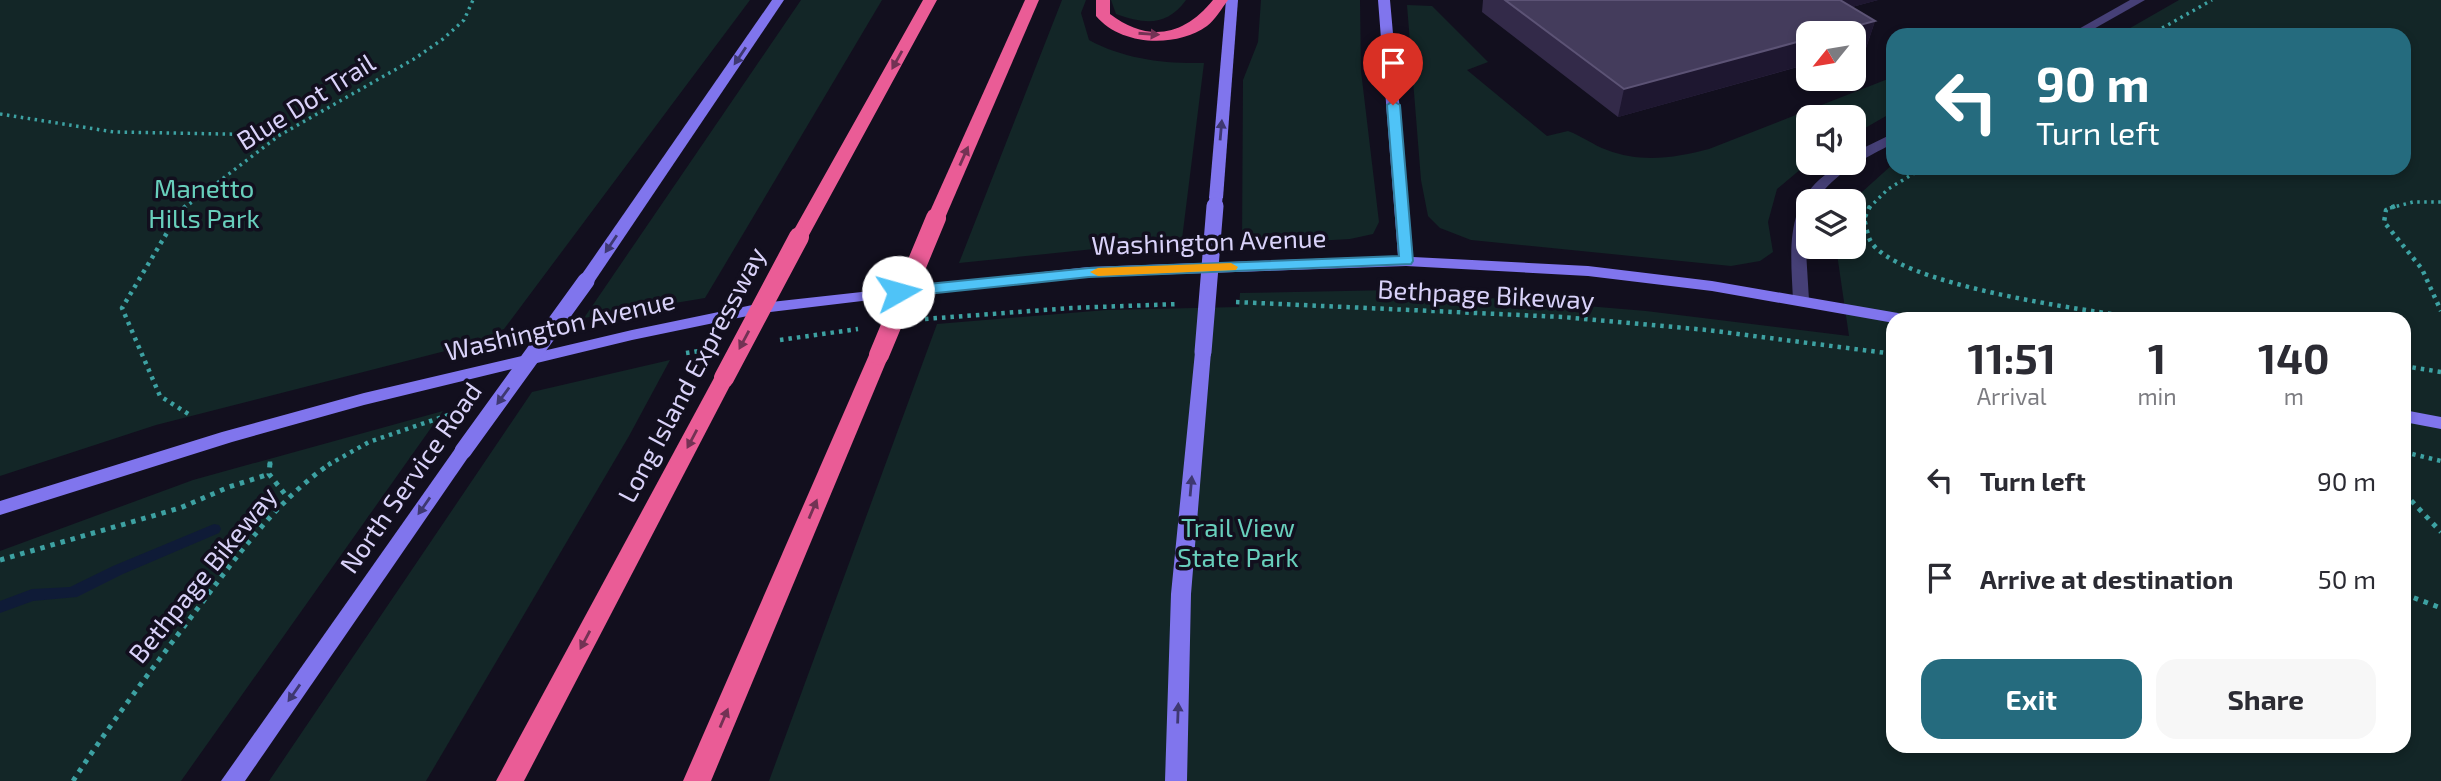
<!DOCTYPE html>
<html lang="en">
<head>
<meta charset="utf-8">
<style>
	:root { --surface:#fff; --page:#f7f7f7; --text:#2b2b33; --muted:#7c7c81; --accent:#256b7e }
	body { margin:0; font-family:"Exo 2",sans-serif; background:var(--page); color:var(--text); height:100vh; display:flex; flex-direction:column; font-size:26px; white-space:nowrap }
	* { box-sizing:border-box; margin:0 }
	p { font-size:23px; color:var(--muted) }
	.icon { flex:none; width:38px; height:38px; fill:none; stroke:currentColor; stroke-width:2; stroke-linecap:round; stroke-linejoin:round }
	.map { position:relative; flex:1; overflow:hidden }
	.drawer { position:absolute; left:1886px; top:312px; width:525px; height:441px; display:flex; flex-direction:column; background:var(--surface); border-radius:21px; box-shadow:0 4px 10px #0003 }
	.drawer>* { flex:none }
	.banner { position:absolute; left:1886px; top:28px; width:525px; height:147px; border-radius:21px; box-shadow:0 4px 10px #0003; background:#256b7e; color:#fff; overflow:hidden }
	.needle { width:46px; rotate:240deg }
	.controls { position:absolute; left:1796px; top:21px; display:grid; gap:14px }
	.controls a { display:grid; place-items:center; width:70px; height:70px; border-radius:14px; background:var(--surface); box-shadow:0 4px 10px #0003; font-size:35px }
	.pin { position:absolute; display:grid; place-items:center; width:60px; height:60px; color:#fff; margin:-72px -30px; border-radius:50% 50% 50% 0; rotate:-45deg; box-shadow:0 0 7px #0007 }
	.pin .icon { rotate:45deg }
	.me { position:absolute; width:77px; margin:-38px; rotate:83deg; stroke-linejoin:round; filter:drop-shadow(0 0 5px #0008) }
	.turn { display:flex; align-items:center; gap:24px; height:147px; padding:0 35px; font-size:32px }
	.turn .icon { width:91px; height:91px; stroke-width:2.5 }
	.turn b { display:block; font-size:49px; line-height:60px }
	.eta { display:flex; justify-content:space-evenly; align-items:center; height:119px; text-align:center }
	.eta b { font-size:42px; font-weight:700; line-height:49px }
	.button { display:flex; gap:14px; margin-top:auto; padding:14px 35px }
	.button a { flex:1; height:80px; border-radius:21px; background:var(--accent); color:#fff; font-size:28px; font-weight:700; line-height:80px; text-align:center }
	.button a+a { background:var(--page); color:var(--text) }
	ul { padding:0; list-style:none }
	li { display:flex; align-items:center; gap:21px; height:98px; padding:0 35px }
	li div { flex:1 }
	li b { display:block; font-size:26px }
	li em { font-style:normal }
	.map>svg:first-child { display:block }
</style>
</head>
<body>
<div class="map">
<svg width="2441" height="781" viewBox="0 0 2441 781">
	<rect width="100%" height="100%" fill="#120f1e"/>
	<g fill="#132627" fill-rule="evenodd">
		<path d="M0,0h750l-246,329 -6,2 -6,8 -336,86 -156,51z"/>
		<path d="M801,0h81l-177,298 -121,20z"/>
		<path d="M1062,0h24l-5,13 8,27c35,19 75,24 115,23l-23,184 -87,2 -135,14z"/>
		<path d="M1111,0h75c-20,27 -41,24 -70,14z"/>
		<path d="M1261,0h99l1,71 18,151 -6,12 -23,5 -108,6 1,-165 15,-38z"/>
		<path d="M2179,0h262v781h-1672l168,-457 169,-14 133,-3 1,-14 154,-3 252,21 203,25 -13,-89h17l-1,-46 41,-37 1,4h510v-133h-286zM1894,318h510v428h-510z"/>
		<path d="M1407,5l25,1 56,56 -21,8 80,66 21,-5c14,5 25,14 39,19 33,13 69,8 102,-1l184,-72v35l-40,23v-18h-45v46l-31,26 -9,33 5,30 -13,9 -29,5 -260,-26 -31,-12 -12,-12 -7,-36z"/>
		<path d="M670,360l-41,76 -203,345h-157l263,-389z"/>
		<path d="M443,411l-262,370h-181v-230l193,-71z"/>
	</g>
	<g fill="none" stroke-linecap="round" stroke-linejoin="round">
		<path fill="#0f1b37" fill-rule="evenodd" d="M214,524l5,1 2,4 -2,4 -96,41 -46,23 -44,4 -33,12v-12l32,-12 38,-2 43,-21z"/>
		<g stroke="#3da1a2" stroke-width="3.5" stroke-dasharray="2.5 4.5" stroke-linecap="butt">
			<path d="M2150,35l62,-35"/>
			<path d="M0,114l114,18 166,3"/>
			<path d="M184,208l96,-73 134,-76 29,-20 21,-19 9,-20"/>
			<path d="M1869,208l19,-19 35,-21"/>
			<path d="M2390,208l23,-6h28"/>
		</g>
		<g stroke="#3da1a2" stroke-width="4.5" stroke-dasharray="3.5 5" stroke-linecap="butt">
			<path d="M186,206l-6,5 -58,97 38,88 30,19"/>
			<path d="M1870,206l-6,13c2,6 3,15 6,21 23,45 220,71 271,78"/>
			<path d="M2395,206l-9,4 -2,12 38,47 19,42"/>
			<path d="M1236,302l327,15 144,13 187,24"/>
			<path d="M925,319l146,-11 107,-4"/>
			<path d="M780,340l78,-11"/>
			<path d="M686,353l19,-3"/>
			<path d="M2404,366l37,6"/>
			<path d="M2404,452l37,9"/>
			<path d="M270,465v-4"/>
			<path d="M328,465l41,-23 85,-29"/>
		</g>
		<g stroke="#3da1a2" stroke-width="5" stroke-dasharray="4.5 6" stroke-linecap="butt">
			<path d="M270,463l-1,11 19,24"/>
			<path d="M2404,493l37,39"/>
			<path d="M0,560l180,-52 49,-21 40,-13"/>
			<path d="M2404,594l37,14"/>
			<path d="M73,781c39,-60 82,-116 125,-173 40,-53 78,-107 133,-145"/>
		</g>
		<g fill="#464077" fill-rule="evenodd">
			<path d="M2130,0h15l-62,35h-15z"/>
			<path d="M1894,133v10c-29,15 -60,30 -78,58h-8l-2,50 3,49 -8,5 -6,-1 -2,-4c-2,-46 -9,-94 32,-125 10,-9 15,-12 28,-12v-10z"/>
		</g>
		<g fill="#8075ed" fill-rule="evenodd">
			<path d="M772,0h12l-192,285h-12l-2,-4 2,-4z"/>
			<path d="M1226,0h12l-15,198 -7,4 -7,-4z"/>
			<path d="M1378,0h12l23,257 175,9 124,15 186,32 8,5h-12v5l-182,-32 -124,-15 -182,-10 -317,11 -110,10 -217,26 -130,27 -268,65 -132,37 -232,73v-14l222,-69 142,-39 268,-63 130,-27 327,-36 309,-11z"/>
			<path d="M1203,346l8,6 -20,242 -4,187h-22l6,-187 24,-242z"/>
			<path d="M2404,410l37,7v12l-37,-7z"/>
			<path d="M463,444l6,2 3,5 -3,5 -224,325h-24l236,-335z"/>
		</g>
		<g fill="#ea5c96" fill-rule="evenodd">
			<path d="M923,0h14l-129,237 -2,4h-14l-2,-4z"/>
			<path d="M1025,0h14l-94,218 -3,4h-12l-3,-4z"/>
			<path d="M1096,0h14v14c38,29 74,22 103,-14h15c-6,8 -13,20 -21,26 -31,22 -86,20 -111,-10z"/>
			<path d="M879,348l7,2 3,5 -178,426h-28l186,-426 3,-5z"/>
			<path d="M724,371l7,2 3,5 -210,403h-28l218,-403 3,-5z"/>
		</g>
		<path stroke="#8075ed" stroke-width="13" d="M1215,208l1,-10"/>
		<g stroke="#8075ed" stroke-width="17">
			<path d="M1203,352l12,-146"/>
			<path d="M463,451l123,-170"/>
		</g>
		<g stroke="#ea5c96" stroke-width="20">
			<path d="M879,355l57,-137"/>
			<path d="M724,378l75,-141"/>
		</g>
	</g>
	<path fill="#332a49" d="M1483,0h395l-26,7 23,14 -9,27 -248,69 -136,-105z"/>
	<g fill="#1e1730">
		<path d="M1821,0h57l-63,17z"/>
		<path d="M1875,21l-9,27 -13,3v-18h-23z"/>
		<path d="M1808,39v25l-190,53 6,-28z"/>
	</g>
	<path fill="#443c5c" stroke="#5c5375" stroke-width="2" d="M1505,0h335l35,21 -45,12h-22v6l-184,50z"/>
	<defs><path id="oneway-solid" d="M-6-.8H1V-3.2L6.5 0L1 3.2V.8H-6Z" transform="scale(1.75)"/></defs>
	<g fill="#733254">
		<use href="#oneway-solid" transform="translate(1149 34) rotate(4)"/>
		<use href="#oneway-solid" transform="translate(897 60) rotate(119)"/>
		<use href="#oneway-solid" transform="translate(964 156) rotate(-66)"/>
		<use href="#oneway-solid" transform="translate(744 340) rotate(118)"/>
		<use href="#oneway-solid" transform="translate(692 439) rotate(118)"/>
		<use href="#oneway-solid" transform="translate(813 509) rotate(-67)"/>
		<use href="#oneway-solid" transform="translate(585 640) rotate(118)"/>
		<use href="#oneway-solid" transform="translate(724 718) rotate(-67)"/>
	</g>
	<g fill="#3e3871">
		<use href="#oneway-solid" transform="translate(740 56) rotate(124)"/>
		<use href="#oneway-solid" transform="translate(1221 130) rotate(-85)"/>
		<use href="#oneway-solid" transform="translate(611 244) rotate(124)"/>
		<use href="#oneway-solid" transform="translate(503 396) rotate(126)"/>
		<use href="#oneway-solid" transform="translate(1191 486) rotate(-85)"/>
		<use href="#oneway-solid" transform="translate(424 506) rotate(125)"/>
		<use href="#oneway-solid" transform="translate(294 693) rotate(125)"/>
		<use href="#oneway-solid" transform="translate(1178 713) rotate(-88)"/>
	</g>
	<path fill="#4fc3f7" stroke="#337fa1" stroke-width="2" d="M1393,101l7,4 13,156 -2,3 -322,13 -191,20 -8,-5 8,-5 191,-19 310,-12 -12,-151z"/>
	<path fill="#f59e0b" d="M1231,263l7,4 -2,3 -138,6 -8,-4 8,-4z"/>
	<g text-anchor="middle" stroke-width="7" stroke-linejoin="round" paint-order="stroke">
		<g font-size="26" fill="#d9d2f9" stroke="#120f1e">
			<text transform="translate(306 102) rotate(-32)" y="9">Blue Dot Trail</text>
			<text transform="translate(1209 242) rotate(-2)" y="9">Washington Avenue</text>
			<text transform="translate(1486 295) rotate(3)" y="9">Bethpage Bikeway</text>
			<text transform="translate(560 326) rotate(-13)" y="9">Washington Avenue</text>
			<text transform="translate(692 375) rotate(-62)" y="9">Long Island Expressway</text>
			<text transform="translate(411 478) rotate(-55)" y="9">North Service Road</text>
			<text transform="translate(203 575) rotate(-51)" y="9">Bethpage Bikeway</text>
		</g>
		<g font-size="26" fill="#68cfbc" stroke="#120f1e">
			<text x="204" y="198">Manetto<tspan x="204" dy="30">Hills Park</tspan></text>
			<text x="1238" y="537">Trail View<tspan x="1238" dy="30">State Park</tspan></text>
		</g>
	</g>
</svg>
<div class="controls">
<a><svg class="needle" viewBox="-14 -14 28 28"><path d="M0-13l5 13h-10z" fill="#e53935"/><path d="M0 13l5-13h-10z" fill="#7c7c81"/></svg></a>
<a><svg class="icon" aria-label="sound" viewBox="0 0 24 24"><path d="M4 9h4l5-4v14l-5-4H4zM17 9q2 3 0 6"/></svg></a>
<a><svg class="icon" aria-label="layers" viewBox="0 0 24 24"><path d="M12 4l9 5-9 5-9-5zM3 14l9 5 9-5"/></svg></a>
</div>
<div class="pin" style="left:1393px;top:105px;background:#d93025"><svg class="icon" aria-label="arrive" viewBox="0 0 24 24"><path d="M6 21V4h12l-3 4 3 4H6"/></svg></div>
<svg class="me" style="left:898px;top:292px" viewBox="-20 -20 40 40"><circle r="19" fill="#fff"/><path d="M0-13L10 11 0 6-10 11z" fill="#4fc3f7"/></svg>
<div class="banner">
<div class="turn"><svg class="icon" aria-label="left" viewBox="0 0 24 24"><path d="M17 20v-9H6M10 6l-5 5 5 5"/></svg><div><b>90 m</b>Turn left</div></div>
</div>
<section class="drawer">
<div class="eta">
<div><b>11:51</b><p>Arrival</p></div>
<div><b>1</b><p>min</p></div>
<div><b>140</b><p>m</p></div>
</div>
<ul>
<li><svg class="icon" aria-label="left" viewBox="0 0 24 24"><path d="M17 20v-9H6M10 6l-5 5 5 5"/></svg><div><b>Turn left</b></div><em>90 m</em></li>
<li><svg class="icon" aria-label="arrive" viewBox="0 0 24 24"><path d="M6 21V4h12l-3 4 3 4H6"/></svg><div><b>Arrive at destination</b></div><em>50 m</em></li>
</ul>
<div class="button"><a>Exit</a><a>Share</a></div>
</section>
</div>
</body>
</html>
